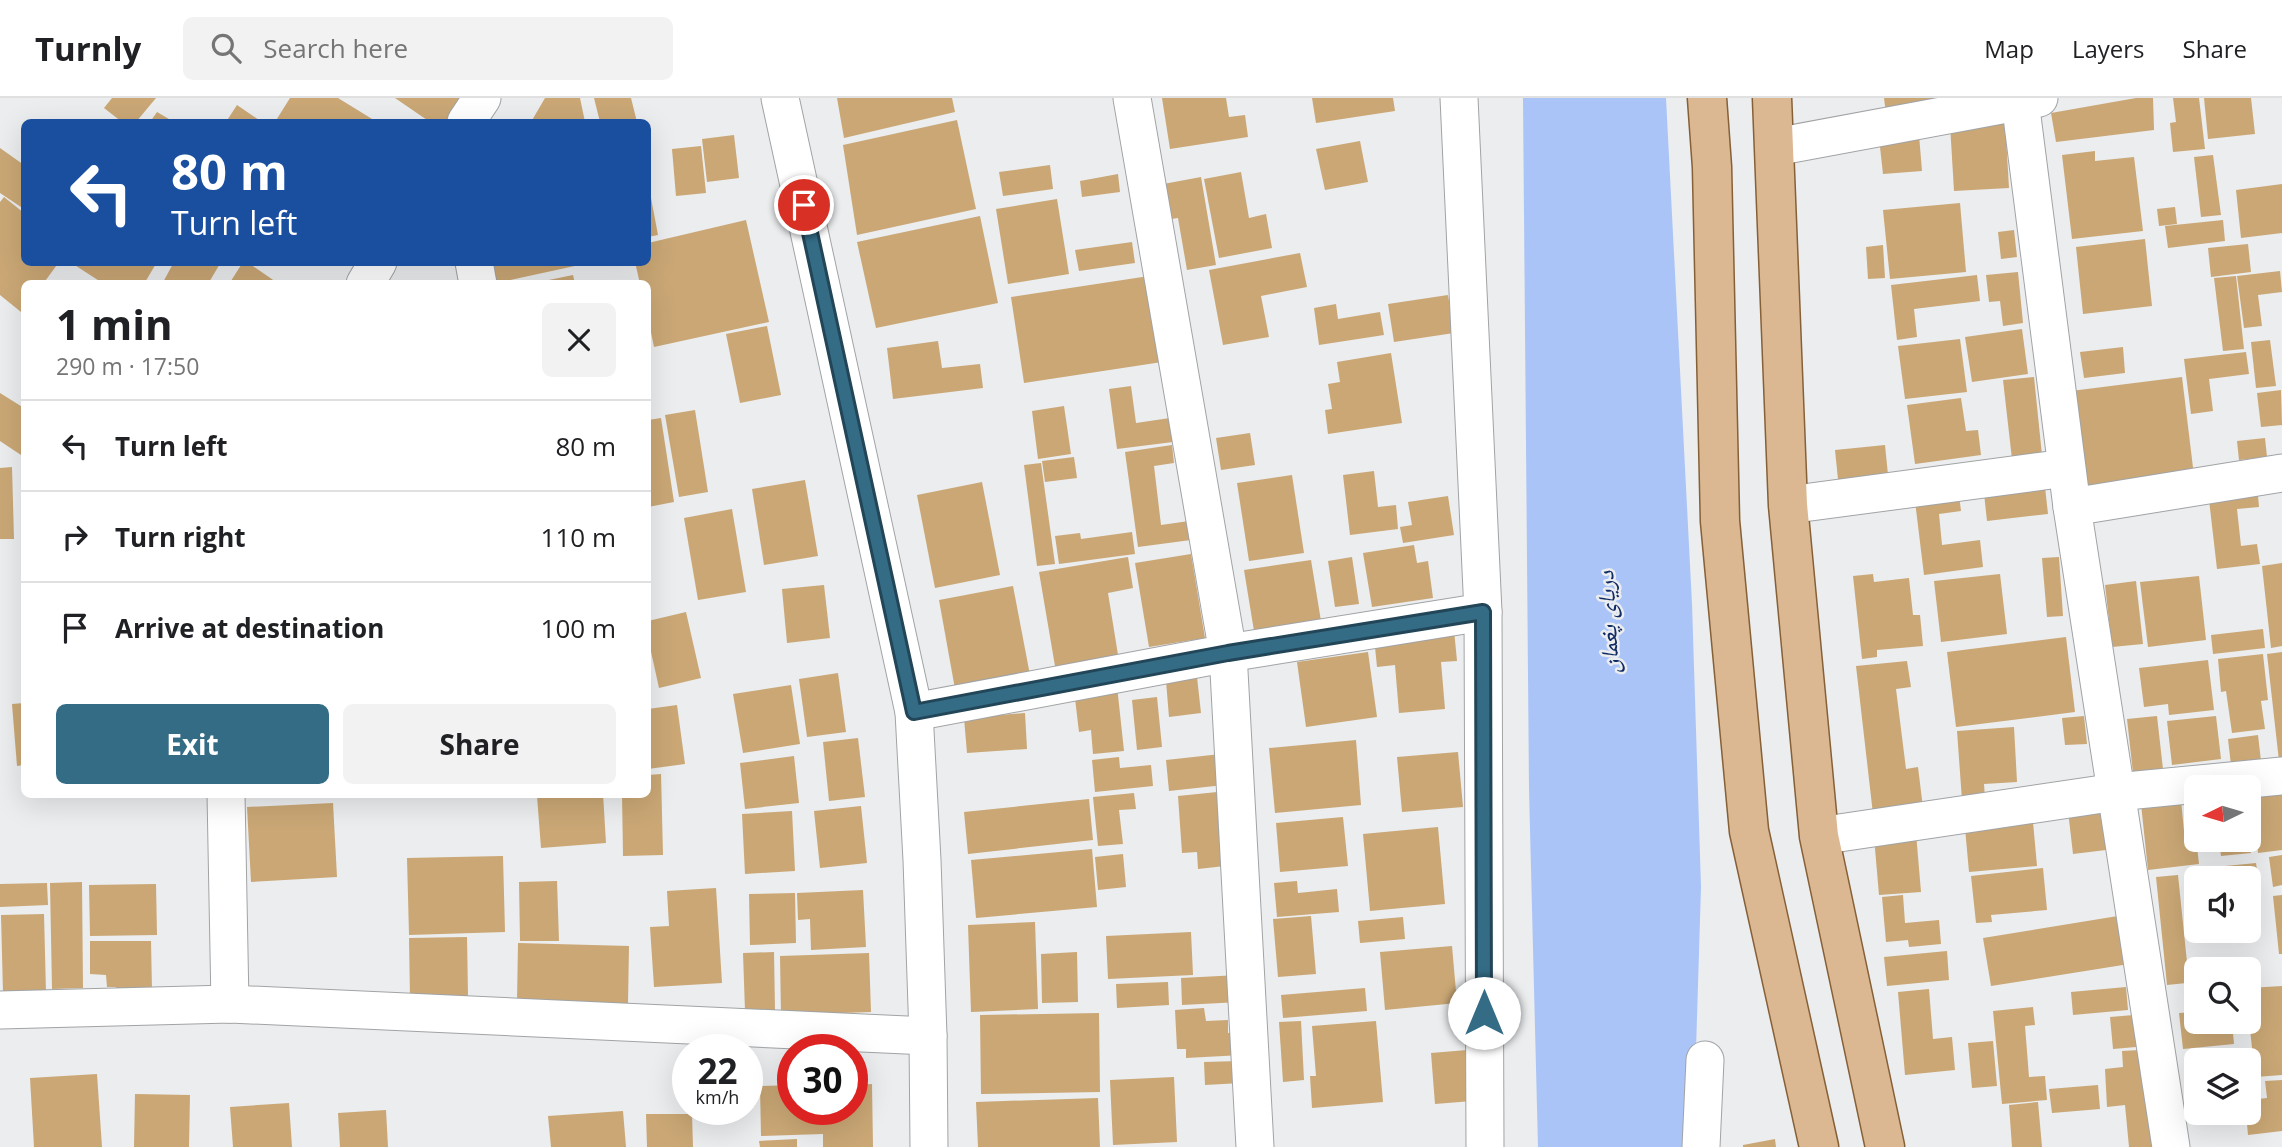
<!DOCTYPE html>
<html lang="en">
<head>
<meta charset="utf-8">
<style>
	:root { --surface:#fff; --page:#f2f2f2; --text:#202124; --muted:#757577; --line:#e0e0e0; --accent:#346c86 }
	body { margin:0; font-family:"Open Sans","Noto Naskh Arabic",sans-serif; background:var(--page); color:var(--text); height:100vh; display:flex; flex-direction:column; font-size:26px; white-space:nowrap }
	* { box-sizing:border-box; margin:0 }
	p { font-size:23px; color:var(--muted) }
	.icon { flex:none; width:38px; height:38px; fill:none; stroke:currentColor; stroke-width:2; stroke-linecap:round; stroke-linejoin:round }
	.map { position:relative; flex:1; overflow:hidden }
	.panel { position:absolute; left:21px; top:182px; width:630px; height:518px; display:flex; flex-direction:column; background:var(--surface); border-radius:10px; box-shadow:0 7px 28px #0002 }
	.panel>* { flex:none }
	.guide { position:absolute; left:21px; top:21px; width:630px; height:147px; border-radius:10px; box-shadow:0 7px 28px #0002; background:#1a4fa0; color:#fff; overflow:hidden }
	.needle { width:46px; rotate:265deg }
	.controls { position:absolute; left:2184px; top:677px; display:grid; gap:14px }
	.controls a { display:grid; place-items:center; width:77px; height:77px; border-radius:10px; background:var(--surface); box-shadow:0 7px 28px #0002; font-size:35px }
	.speed { position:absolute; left:672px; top:936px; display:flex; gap:14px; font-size:35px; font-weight:700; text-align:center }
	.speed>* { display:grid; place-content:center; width:91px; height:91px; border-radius:50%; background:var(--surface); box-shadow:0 7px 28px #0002; line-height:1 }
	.speed small { font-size:18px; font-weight:400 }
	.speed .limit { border:10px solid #d22; background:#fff; color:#111 }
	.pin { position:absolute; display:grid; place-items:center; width:60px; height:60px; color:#fff; margin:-30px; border:4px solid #fff; border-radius:50%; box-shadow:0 2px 7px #0007 }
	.me { position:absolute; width:77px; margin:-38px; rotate:0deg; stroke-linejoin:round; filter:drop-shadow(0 0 5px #0008) }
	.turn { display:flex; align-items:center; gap:24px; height:147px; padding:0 35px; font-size:32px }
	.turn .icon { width:91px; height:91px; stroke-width:2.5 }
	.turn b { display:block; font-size:49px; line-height:60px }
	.round { display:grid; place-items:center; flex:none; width:74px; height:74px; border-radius:10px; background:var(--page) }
	.summary { display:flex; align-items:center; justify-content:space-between; height:119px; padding:0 35px }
	h1 { font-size:42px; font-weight:700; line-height:52px }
	.cta { display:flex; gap:14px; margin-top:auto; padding:14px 35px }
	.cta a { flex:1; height:80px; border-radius:10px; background:var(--accent); color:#fff; font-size:28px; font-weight:700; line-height:80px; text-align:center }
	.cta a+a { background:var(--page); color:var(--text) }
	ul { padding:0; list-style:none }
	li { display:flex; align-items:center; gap:21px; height:91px; padding:0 35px; border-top:2px solid var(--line) }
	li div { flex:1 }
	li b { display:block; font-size:26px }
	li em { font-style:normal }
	header { display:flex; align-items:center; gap:42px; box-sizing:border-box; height:98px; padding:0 35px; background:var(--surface); border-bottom:2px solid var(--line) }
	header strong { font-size:33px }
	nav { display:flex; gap:38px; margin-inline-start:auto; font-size:24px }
	.search { width:490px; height:63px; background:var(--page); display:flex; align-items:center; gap:18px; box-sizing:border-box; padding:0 24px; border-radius:10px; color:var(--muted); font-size:26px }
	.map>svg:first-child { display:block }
</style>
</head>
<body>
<header>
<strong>Turnly</strong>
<div class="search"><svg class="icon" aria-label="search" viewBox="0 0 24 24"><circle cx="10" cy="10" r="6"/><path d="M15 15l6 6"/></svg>Search here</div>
<nav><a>Map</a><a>Layers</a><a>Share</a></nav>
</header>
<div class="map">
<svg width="2282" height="1049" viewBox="0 0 2282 1049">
	<rect width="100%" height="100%" fill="#ebedef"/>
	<path fill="#aac4f7" d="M1523,0h143l26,506 9,283 -8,260h-155l-9,-358z"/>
	<g fill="#caa775">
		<path d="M112,0h44l-20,24h-14l-18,-14z"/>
		<path d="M290,0h48l39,24h-102z"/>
		<path d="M395,0h81l-17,24h-29z"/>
		<path d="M545,0h35l5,24h-54z"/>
		<path d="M594,0h37l6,24h-37z"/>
		<path d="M837,0h115l3,14 -111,26z"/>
		<path d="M1162,0h64l3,19 16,-2 3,22 -78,12z"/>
		<path d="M1312,0h81l2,13 -79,12z"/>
		<path d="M1884,0h97l-94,23z"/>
		<path d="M2136,0h17l1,32 -98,12 -5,-29z"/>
		<path d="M2173,0h26l6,51 -32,3 -3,-29 6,-1z"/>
		<path d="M2204,0h47l4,36 -47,5z"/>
		<path d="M237,7l22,15 -2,2h-31z"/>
		<path d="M157,14l17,10h-24z"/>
		<path d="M957,22l19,89 -119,26 -14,-90z"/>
		<path d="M2005,23l4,67 -55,3 -4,-67z"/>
		<path d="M734,37l5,43 -32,4 -5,-43z"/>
		<path d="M1919,37l3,36 -39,3 -4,-36z"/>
		<path d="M1360,43l8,41 -43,8 -9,-41z"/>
		<path d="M701,48l5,47 -30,3 -4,-47z"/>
		<path d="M0,50l24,17v44l-24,-16z"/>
		<path d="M2095,53v10l39,-4 9,74 -71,8 -10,-84z"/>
		<path d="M2213,57l8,60 -20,2 -7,-60z"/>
		<path d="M1050,67l3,24 -50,7 -4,-24z"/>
		<path d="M1241,74l8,46 17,-4 6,34 -53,10 -15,-79z"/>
		<path d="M1118,76l2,18 -38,5 -2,-16z"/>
		<path d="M1201,79l15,88 -29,5 -9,-52 -13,2 -7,-35z"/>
		<path d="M648,84l10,53 -10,2z"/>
		<path d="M2282,86v49l-41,5 -5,-48z"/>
		<path d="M4,99l20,16v49h35l-16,22h-19v24l-3,4 -21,-17v-93z"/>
		<path d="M1057,101l12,75 -61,10 -12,-75z"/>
		<path d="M1960,105l6,69 -76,7 -7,-69z"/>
		<path d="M2175,109l2,17 -18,2 -2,-17z"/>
		<path d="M980,118l18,87 -122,25 -19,-86z"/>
		<path d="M746,122l23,102 -115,25 -6,-29v-34h-8l-5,-22h13v-19z"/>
		<path d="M2223,122l2,21 -57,7 -3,-22z"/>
		<path d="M2014,132l3,27 -16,2 -3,-27z"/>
		<path d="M2145,141l7,67 -69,8 -7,-67z"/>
		<path d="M1132,144l3,21 -56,8 -4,-21z"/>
		<path d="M2248,146l3,28 -40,5 -3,-29z"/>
		<path d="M1883,147l2,33 -17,1 -2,-32z"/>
		<path d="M1300,155l7,34 -46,9 8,41 -46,8 -14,-75z"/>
		<path d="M70,164h87l-13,22h-40z"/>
		<path d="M174,164h47l-13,22h-46z"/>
		<path d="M243,164h4l32,22h-50z"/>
		<path d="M492,164h92v2l-87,19z"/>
		<path d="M2280,173l2,21 -24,3 4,31 -18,2 -7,-52z"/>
		<path d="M2018,174l5,51 -20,3 -3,-25 -11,1 -3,-27z"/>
		<path d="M573,177l2,9h-36v-2z"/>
		<path d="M1977,177l3,26 -66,8 3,28 -20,3 -6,-55z"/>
		<path d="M1149,178l13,86 -138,21 -13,-86z"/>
		<path d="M2236,178l8,73 -21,2 -9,-73z"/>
		<path d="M1448,197l6,38 -60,9 -6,-38z"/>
		<path d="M1336,206l2,15 42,-7 4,23 -65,10 -5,-37z"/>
		<path d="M767,228l14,69 -41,8 -14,-69z"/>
		<path d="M2022,231l6,45 -56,8 -7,-45z"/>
		<path d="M1960,241l7,53 -62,7 -7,-53z"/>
		<path d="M2270,242l6,46 -20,2 -5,-46z"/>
		<path d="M938,243l4,27 38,-4 3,24 -90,11 -6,-51z"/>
		<path d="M2123,249l2,26 -41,5 -4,-26z"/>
		<path d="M2246,254l3,22 -40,5 4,32 -22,3 -7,-55z"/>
		<path d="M1391,255l11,70 -74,11 -3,-24 7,-1 -4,-25 12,-2 -3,-20z"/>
		<path d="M2034,279l9,88 -30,3 -10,-88z"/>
		<path d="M2182,279l13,107 -111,14 -13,-107z"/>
		<path d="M1131,288l5,37 34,-5 3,24 -56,7 -8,-60z"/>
		<path d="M2281,292l1,35 -21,2 -4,-34z"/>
		<path d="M0,295l24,15v49l-24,-16z"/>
		<path d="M1961,300l5,33 12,-1 3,25 -66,9 -8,-59z"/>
		<path d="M1064,308l7,48 -33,5 -6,-48z"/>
		<path d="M695,312l13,82 -29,5 -14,-82z"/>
		<path d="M661,320l13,84 -26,5v-87z"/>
		<path d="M1250,335l5,32 -34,5 -5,-32z"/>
		<path d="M2265,340l2,19 -28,3 -2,-19z"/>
		<path d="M1172,347l2,18 -20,3 7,59 28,-4 2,19 -53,7 -13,-95z"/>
		<path d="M1885,347l4,40 -50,4 -4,-39z"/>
		<path d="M1074,359l3,21 -32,4 -3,-21z"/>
		<path d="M1041,365l14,101 -18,2 -13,-101z"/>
		<path d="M12,369l2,72h-14v-71z"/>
		<path d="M1374,373l4,36 18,-2 2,24 -48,6 -7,-60z"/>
		<path d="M1292,377l12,78 -55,8 -12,-78z"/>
		<path d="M2044,380l4,36 -61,7 -4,-37z"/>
		<path d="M805,382l13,76 -54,9 -12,-76z"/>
		<path d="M982,384l18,93 -65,13 -18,-93z"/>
		<path d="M2257,387l2,22 -22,2 4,37 16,-2 3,20 -43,5 -9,-78z"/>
		<path d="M1959,397l2,16 -22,3 3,31 38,-5 3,27 -59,8 -9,-74z"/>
		<path d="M1448,398l6,39 -51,8 -3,-16 12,-2 -4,-23z"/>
		<path d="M732,411l14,83 -48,8 -14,-82z"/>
		<path d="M1132,434l3,22 -76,10 -4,-28 25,-3 1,6z"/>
		<path d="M1414,447l3,18 11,-2 5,37 -61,9 -9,-54z"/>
		<path d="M1191,456l14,84 -56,9 -14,-84z"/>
		<path d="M1128,459l5,31 -25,5 11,68 -63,11 -17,-100z"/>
		<path d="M1352,459l7,47 -24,3 -7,-46z"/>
		<path d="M2059,459l4,59 -16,1 -5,-59z"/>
		<path d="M1311,462l10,61 -67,10 -10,-61z"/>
		<path d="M2282,465v83l-11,2 -9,-82z"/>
		<path d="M1873,476l1,8 35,-4 4,37h7l3,31 -46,4v7l-15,2 -9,-83z"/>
		<path d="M2000,476l7,60 -66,8 -7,-61z"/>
		<path d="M2199,478l7,64 -58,7 -8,-65z"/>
		<path d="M2136,483l7,63 -31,3 -7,-62z"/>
		<path d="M824,487l6,53 -43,5 -5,-54z"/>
		<path d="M1013,488l17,89 -75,14 -16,-89z"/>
		<path d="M686,514l15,66 -42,10 -11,-50v-17z"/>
		<path d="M2263,531l2,19 -52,6 -2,-19z"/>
		<path d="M1454,532l3,31 -16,1 4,47 -46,4 -4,-48 -18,2 -3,-30z"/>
		<path d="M2066,539l9,75 -119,15 -9,-75z"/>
		<path d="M1368,554l9,65 -71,10 -9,-65z"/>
		<path d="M2282,554v109h-3l-12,-107z"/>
		<path d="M2263,556l5,46 -7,1 4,28 -33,4 -6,-42 -5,1 -3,-33z"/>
		<path d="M2208,562l6,50 -45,5 -1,-11 -24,3 -5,-39z"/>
		<path d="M1907,563l4,26 -15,2 10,80 12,-2 5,41 -50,6 -17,-148z"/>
		<path d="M838,575l8,59 -39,5 -8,-58z"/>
		<path d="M1197,579l4,36 -32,4 -3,-36z"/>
		<path d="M791,587l9,59 -57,9 -10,-59z"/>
		<path d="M1117,588l7,65 -31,3 -2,-24 -12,2 -5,-42z"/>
		<path d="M1157,599l5,50 -25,3 -5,-50z"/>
		<path d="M24,605v62l-7,1 -5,-62z"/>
		<path d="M677,607l8,59 -37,5v-60z"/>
		<path d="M1025,615l2,36 -60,4 -3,-35z"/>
		<path d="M2084,618l3,28 -22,1 -3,-27z"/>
		<path d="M2157,618l7,62 -30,4 -7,-63z"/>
		<path d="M2216,618l5,43 -49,6 -5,-44z"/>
		<path d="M2014,629l3,55 -33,2 1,14 -23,2 -5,-69z"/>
		<path d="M2258,637l3,26 -30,4 -3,-26z"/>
		<path d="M858,640l7,59 -36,4 -6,-59z"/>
		<path d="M1356,642l5,65 -86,8 -6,-65z"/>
		<path d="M1458,654l5,55 -61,5 -5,-55z"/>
		<path d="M1230,655l3,31 -64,7 -3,-31z"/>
		<path d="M794,658l5,47 -54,6 -5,-46z"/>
		<path d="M1119,659l1,11 31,-3 2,21 -58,6 -3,-32z"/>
		<path d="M661,676l2,81 -40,1 -1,-62h26v-19z"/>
		<path d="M2282,686v66l-24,3 -7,-65z"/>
		<path d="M1227,693l7,74 -36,4 -1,-17 -15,1 -4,-57z"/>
		<path d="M1134,695l2,16 -17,1 4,34 -25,2 -5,-49z"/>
		<path d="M560,696h43l3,49 -65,5 -4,-52z"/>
		<path d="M1089,701l4,41 -125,14 -4,-42z"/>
		<path d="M2181,702l3,31 11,-1 4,34 -51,6 -7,-66z"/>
		<path d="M333,705l4,74 -86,5 -4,-75z"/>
		<path d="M861,708l6,57 -47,5 -6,-57z"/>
		<path d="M2101,709l5,43 -33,4 -5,-43z"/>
		<path d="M792,713l3,60 -50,3 -3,-60z"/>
		<path d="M1343,719l5,49 -68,6 -4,-49z"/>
		<path d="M2033,724l4,44 -68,6 -4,-44z"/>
		<path d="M1438,729l7,77 -75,7 -7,-77z"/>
		<path d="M1916,735l5,59 -42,3 -5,-58z"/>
		<path d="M2219,742h30l2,13 -30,3z"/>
		<path d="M1092,751l5,58 -121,11 -5,-58z"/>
		<path d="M1123,756l3,33 -28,3 -3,-33z"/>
		<path d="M2282,757v30l-9,2 -4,-30z"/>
		<path d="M503,758l2,76 -96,3 -2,-77z"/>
		<path d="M2256,765l3,21 -10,1v-7h-54v-9z"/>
		<path d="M2043,770l4,42 -56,5 1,7 -16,1 -5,-47z"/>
		<path d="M2178,777l9,87 12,-2 1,10h-4v12l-29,3 -11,-108z"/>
		<path d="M557,783l2,60h-39l-1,-59z"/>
		<path d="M1297,783l1,12 39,-4 2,23 -62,5 -3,-34z"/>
		<path d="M82,784l1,106 -31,1 -2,-106z"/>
		<path d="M47,785l1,22 -48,2v-23z"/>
		<path d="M156,786l1,51 -67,1 -1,-51z"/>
		<path d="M716,790l6,95 -68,4 -4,-60 19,-1 -2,-35z"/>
		<path d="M863,792l3,57 -55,3 -1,-31 -12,1 -1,-27z"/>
		<path d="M795,795l1,50 -46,2 -1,-51z"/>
		<path d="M1903,797l2,28 34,-3 2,24 -32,3 -1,-7 -22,2 -4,-45z"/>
		<path d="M2282,797v59h-3l-6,-58z"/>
		<path d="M44,816l2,79h-43l-2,-78z"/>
		<path d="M2124,817l5,49 -138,22 -8,-48z"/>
		<path d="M1311,818l5,58 -38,3 -5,-58z"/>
		<path d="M1403,819l2,22 -45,4 -2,-22z"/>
		<path d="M1035,824l3,87 -67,3 -3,-87z"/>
		<path d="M1191,834l2,43 -85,4 -2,-43z"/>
		<path d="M467,839l1,59 -58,1 -1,-59z"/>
		<path d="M90,843h61l1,50h-36v-4h-9l-1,-12 -16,-1z"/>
		<path d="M518,845l111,3 -1,58 -111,-3z"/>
		<path d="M1452,848l5,57 -72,7 -5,-58z"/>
		<path d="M1947,853l2,29 -62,6 -3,-29z"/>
		<path d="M774,854l1,58 -30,1 -2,-58z"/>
		<path d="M1077,854l1,50 -36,1 -1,-49z"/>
		<path d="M869,855l2,59 -90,3 -1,-59z"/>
		<path d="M1239,877l1,27 -58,3 -1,-27z"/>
		<path d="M1168,884l1,23 -52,3 -1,-24z"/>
		<path d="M2282,888v89l-27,2 -6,-58v-31z"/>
		<path d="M2126,889l2,23 -55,5 -2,-23z"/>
		<path d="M1365,890l2,23 -84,7 -2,-23z"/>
		<path d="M1929,891l4,50 19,-2 3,33 -50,5 -7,-83z"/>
		<path d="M2033,909l2,18 -10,1 4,51 16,-1 2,24 -45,4 -9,-93z"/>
		<path d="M1204,910l2,13 22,-1v13l13,-1 1,23 -56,3v-9h-9l-2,-39z"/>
		<path d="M2196,914v10h36l2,22 -51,5 -4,-36z"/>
		<path d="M1099,915l1,79 -119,2 -1,-79z"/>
		<path d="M2134,917l2,32 -23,2 -3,-32z"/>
		<path d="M1301,923l3,59 -21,2 -4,-60z"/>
		<path d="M1376,923l7,81 -71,6 -2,-32h6l-4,-50z"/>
		<path d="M1993,943l4,45 -25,2 -4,-45z"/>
		<path d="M1467,952l5,51 -37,3 -4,-51z"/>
		<path d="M2139,952l3,35 7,-1 6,63h-26l-4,-42 -18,2 -2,-38 18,-2 -1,-16z"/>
		<path d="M1240,963l1,22 -36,2 -1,-23z"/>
		<path d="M97,976l5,73h-68l-4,-69z"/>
		<path d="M747,977h10l-2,31 -8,-1z"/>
		<path d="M1174,979l3,65 -64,3 -3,-65z"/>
		<path d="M2282,982v51l-34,4 -2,-22h3v-13l18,-2 -2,-17z"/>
		<path d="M872,986l1,63h-50v-13l-62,2 -1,-50 33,-1v25h59v-25z"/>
		<path d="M2098,987l2,24 -48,4 -3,-24z"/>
		<path d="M135,996l55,1 -1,52h-55z"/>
		<path d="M1098,1000l2,49h-122l-2,-45z"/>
		<path d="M2038,1004l4,45h-30l-3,-42z"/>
		<path d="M289,1005l3,44h-59l-3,-40z"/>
		<path d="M386,1012l2,37h-48l-2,-34z"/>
		<path d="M623,1013l3,36h-75l-3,-31z"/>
		<path d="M646,1016h46l1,33h-46z"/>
		<path d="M797,1041v8h-37l-1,-6z"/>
		<path d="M1775,1041l1,8h-33v-2z"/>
	</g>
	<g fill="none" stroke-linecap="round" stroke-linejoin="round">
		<defs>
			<g id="minor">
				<path d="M780,0l134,614 8,148 6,176 1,111"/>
				<path d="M1132,0l96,555 27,494"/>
				<path d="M1459,0l24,514 2,535"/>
				<path d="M2020,3l52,406 99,640"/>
				<path d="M466,24l16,-24"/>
				<path d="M1775,49l264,-49"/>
				<path d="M474,164l4,22"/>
				<path d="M365,186l13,-22"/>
				<path d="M1788,407l278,-37"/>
				<path d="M2072,409l210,-34"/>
				<path d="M914,614l314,-59 255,-41"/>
				<path d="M226,696l4,210"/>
				<path d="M1819,738l297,-44 166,-16"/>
				<path d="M0,912l230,-6 698,32"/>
				<path d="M1701,1049l4,-87"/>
			</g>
			<g id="major">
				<path d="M1707,0l5,69 8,354 29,310 70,316"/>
				<path d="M1772,0l16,407 31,331 66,311"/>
			</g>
		</defs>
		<use href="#minor" stroke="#a1a3a5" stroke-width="39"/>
		<use href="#major" stroke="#866037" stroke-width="41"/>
		<use href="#minor" stroke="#fff" stroke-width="37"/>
		<use href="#major" stroke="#dbb892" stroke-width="38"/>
	</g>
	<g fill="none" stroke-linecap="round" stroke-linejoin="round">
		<defs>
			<path id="route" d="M804,107l110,507 314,-59 255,-41 1,401"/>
		</defs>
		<use href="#route" stroke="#224657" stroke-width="18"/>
		<use href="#route" stroke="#346c86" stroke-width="12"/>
	</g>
	<g text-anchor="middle" stroke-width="5" stroke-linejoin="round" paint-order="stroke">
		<g font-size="24" font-style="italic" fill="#102a64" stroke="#ebedef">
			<text transform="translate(1608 524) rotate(-93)" y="8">دریای پغمان</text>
		</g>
	</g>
</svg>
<div class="controls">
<a><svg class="needle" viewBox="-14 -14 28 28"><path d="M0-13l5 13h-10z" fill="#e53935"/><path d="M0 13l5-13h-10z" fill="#757577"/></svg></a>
<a><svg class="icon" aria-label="sound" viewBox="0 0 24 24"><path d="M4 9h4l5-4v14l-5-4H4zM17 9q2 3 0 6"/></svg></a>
<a><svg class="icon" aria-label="search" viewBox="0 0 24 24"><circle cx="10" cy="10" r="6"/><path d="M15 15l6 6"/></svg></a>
<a><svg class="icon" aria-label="layers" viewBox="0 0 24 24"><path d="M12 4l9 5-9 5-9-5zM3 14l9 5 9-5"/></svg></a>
</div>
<div class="speed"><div>22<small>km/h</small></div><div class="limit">30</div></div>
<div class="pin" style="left:804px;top:107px;background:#d93025"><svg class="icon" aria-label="arrive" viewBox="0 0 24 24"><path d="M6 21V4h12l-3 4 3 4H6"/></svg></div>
<svg class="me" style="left:1484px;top:915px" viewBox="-20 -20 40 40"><circle r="19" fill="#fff"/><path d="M0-13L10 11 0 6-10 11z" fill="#346c86"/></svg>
<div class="guide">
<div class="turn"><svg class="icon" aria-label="left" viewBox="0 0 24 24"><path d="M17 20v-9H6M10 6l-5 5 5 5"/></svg><div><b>80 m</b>Turn left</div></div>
</div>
<section class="panel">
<div class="summary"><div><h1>1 min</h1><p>290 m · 17:50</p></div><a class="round"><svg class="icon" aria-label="close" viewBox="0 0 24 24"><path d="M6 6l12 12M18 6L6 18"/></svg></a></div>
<ul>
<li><svg class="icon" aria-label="left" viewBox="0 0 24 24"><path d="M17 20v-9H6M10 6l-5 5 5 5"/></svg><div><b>Turn left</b></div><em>80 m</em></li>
<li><svg class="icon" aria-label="right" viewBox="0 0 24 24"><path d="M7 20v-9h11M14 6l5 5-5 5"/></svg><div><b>Turn right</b></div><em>110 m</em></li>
<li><svg class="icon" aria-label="arrive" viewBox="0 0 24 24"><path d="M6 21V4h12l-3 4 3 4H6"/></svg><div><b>Arrive at destination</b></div><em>100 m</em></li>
</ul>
<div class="cta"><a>Exit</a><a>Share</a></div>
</section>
</div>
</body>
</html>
